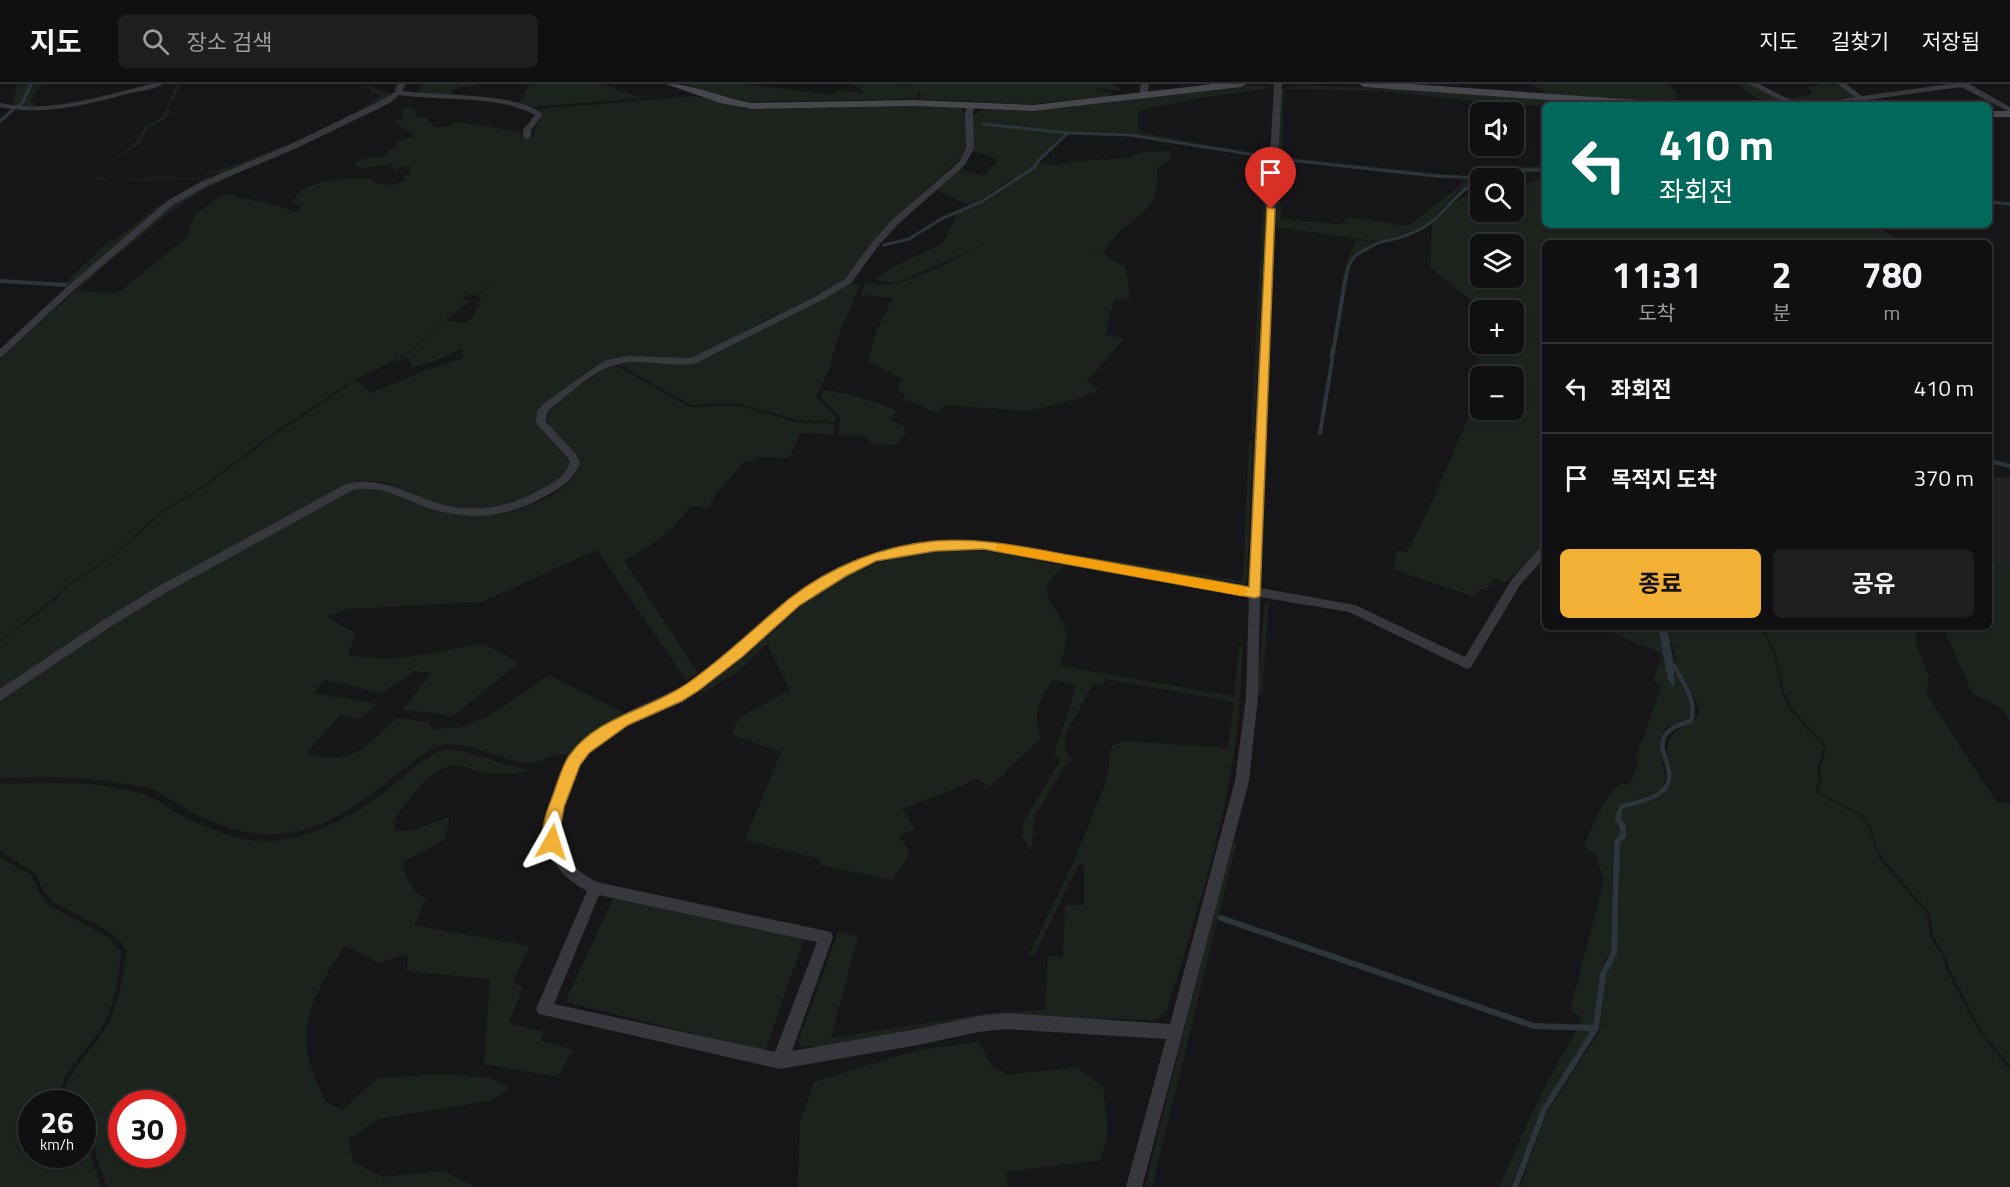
<!DOCTYPE html>
<html lang="ko">
<head>
<meta charset="utf-8">
<style>
	:root { --surface:#101012; --page:#1e1e20; --text:#f1f3f6; --muted:#9c9d9f; --line:#303032; --accent:#f2b134 }
	body { margin:0; font-family:"Titillium Web","Noto Sans KR",sans-serif; background:var(--page); color:var(--text); height:100vh; display:flex; flex-direction:column; font-size:22px; white-space:nowrap }
	* { box-sizing:border-box; margin:0 }
	p { font-size:20px; color:var(--muted) }
	.icon { flex:none; width:33px; height:33px; fill:none; stroke:currentColor; stroke-width:2; stroke-linecap:round; stroke-linejoin:round }
	.map { position:relative; flex:1; overflow:hidden }
	.panel { position:absolute; left:1542px; top:156px; width:450px; height:390px; display:flex; flex-direction:column; background:var(--surface); border-radius:9px; box-shadow:0 2px 4px #0004,0 0 0 2px var(--line) }
	.panel>* { flex:none }
	.hud { position:absolute; left:1542px; top:18px; width:450px; height:126px; border-radius:9px; box-shadow:0 2px 4px #0004,0 0 0 2px var(--line); background:#00695c; color:#fff; overflow:hidden }
	.fabs { position:absolute; left:1470px; top:18px; display:grid; gap:12px }
	.fabs a { display:grid; place-items:center; width:54px; height:54px; border-radius:9px; background:var(--surface); box-shadow:0 2px 4px #0004,0 0 0 2px var(--line); font-size:30px }
	.speed { position:absolute; left:18px; top:1006px; display:flex; gap:12px; font-size:30px; font-weight:700; text-align:center }
	.speed>* { display:grid; place-content:center; width:78px; height:78px; border-radius:50%; background:var(--surface); box-shadow:0 2px 4px #0004,0 0 0 2px var(--line); line-height:1 }
	.speed small { font-size:15px; font-weight:400 }
	.speed .limit { border:9px solid #d22; background:#fff; color:#111 }
	.pin { position:absolute; display:grid; place-items:center; width:51px; height:51px; color:#fff; margin:-62px -26px; border-radius:50% 50% 50% 0; rotate:-45deg; box-shadow:0 0 6px #0007 }
	.pin .icon { rotate:45deg }
	.me { position:absolute; width:66px; margin:-33px; rotate:6deg; stroke-linejoin:round; filter:drop-shadow(0 0 4px #0008) }
	.turn { display:flex; align-items:center; gap:21px; height:126px; padding:0 18px; font-size:27px }
	.turn .icon { width:78px; height:78px; stroke-width:2.5 }
	.turn b { display:block; font-size:42px; line-height:51px }
	.eta { display:flex; justify-content:space-evenly; align-items:center; height:102px; text-align:center }
	.eta b { font-size:36px; font-weight:700; line-height:42px }
	.action { display:flex; gap:12px; margin-top:auto; padding:12px 18px }
	.action a { flex:1; height:69px; border-radius:9px; background:var(--accent); color:#111; font-size:24px; font-weight:700; line-height:69px; text-align:center }
	.action a+a { background:var(--page); color:var(--text) }
	ul { padding:0; list-style:none }
	li { display:flex; align-items:center; gap:18px; height:90px; padding:0 18px; border-top:2px solid var(--line) }
	li div { flex:1 }
	li b { display:block; font-size:22px }
	li em { font-style:normal }
	header { display:flex; align-items:center; gap:36px; box-sizing:border-box; height:84px; padding:0 30px; background:var(--surface); border-bottom:2px solid var(--line) }
	header strong { font-size:28px }
	nav { display:flex; gap:33px; margin-inline-start:auto; font-size:21px }
	.search { width:420px; height:54px; background:var(--page); display:flex; align-items:center; gap:15px; box-sizing:border-box; padding:0 21px; border-radius:9px; color:var(--muted); font-size:22px }
	.map>svg:first-child { display:block }
</style>
</head>
<body>
<header>
<strong>지도</strong>
<div class="search"><svg class="icon" aria-label="search" viewBox="0 0 24 24"><circle cx="10" cy="10" r="6"/><path d="M15 15l6 6"/></svg>장소 검색</div>
<nav><a>지도</a><a>길찾기</a><a>저장됨</a></nav>
</header>
<div class="map">
<svg width="2010" height="1103" viewBox="0 0 2010 1103">
	<rect width="100%" height="100%" fill="#161618"/>
	<path fill="#222225" d="M1989,393l21,1v112l-21,-5z"/>
	<g fill="#1c231d" fill-rule="evenodd">
		<path d="M17,0h13l-8,20 9,-20h10l-11,18h5l-3,6 46,-7 77,-17c-46,11 -96,26 -143,23z"/>
		<path d="M177,0h3l-5,13 -7,9 3,5 -7,9 -17,9 -7,14 -33,22 28,-22 10,-16 18,-11z"/>
		<path d="M360,0l31,10 3,-1 2,-9h3l-4,10 -121,59 -52,20 -127,7 2,-3c20,4 93,0 114,-5 25,-5 160,-59 169,-77z"/>
		<path d="M421,0h61l-29,5 -2,9 -34,-3z"/>
		<path d="M529,0h73l40,14 -109,9 -13,-3z"/>
		<path d="M683,0h61l87,11 6,-5 28,3 -12,-9h49l5,5 -4,-5h209l10,5 -4,2 -19,-3 -3,2 15,3v3l-81,8 -112,-5 3,-5 -2,-3 -3,8 -170,3z"/>
		<path d="M1531,0h138l9,12 -4,4 -18,1 -106,-6z"/>
		<path d="M1738,0h12l41,21c-15,0 -30,-3 -43,-12 -4,-2 -6,-6 -10,-9z"/>
		<path d="M1823,0l14,1 17,12c-21,6 -49,12 -69,2l23,-3 4,-4 -4,-5z"/>
		<path d="M1258,1l14,3 -73,10 -61,13v21l130,24 -126,-20 -74,-3 -86,-10 85,11 -29,26 -3,7 -32,17 -24,19 -9,3 -36,-18 25,-19 24,7 16,-17 -28,-8 2,-35 8,-6 84,-2 110,-16z"/>
		<path d="M1299,1l97,4 227,16h-108l-137,-14 -94,-2 -2,68 180,19 35,-3 20,-6 28,-1v6h-21l-17,6h-27v8l-16,2 7,-5 -15,10 -26,28 -23,15 -14,3 -12,3 -105,-15 5,-138zM1280,75l197,20h-15l2,2 -3,4 -53,41 -60,-9 -7,7 -60,-5z"/>
		<path d="M696,12l49,13 179,-3 37,2 6,10 -2,30 -4,10 -46,42 -39,39 -28,37 -14,11 -78,38 -59,34 -69,-3 -19,4 -71,56 32,47 -1,9 -37,25 -43,12h-31l-27,-7 -44,-19 -13,-2 -27,5 -102,55 -245,153v-52l53,-40 19,-19 41,-26 52,-47 33,-19 82,-60 76,-51 16,13 48,-21 43,-14 -1,-10 -19,10 -31,10 -5,-11 -21,8 24,-13 36,-31 22,2 13,-19 -11,-2h8l5,-4 -6,-2 22,-19 -23,18h-9l-5,4 7,2 -60,51 -60,31 -71,47 -81,60 -33,19 -53,48 -40,25 -20,19 -51,40v-282l164,-149 36,-22 38,-14c-46,18 -76,44 -113,76h-3l-45,41 41,2 68,-55 9,-23 26,-20 14,-1 2,4 24,3 35,11 6,-6 -10,-3c2,-4 4,-9 8,-12 16,-11 56,-16 74,-11l2,3 18,2 12,-5 -3,-2 8,-6 -2,-6 -15,3 -1,-5 -34,4 -5,-4 8,-5 24,-3 2,-5 8,-3 1,-7 18,-5 -22,-15 9,-1v-12h12l3,10 9,-1 8,10h12l11,-5 64,10v6l13,-2 1,-8 8,-15 -5,-4z"/>
		<path d="M1172,67l-4,11 -11,5c7,54 -39,50 -53,87l-12,-5 34,18 4,32 -16,1 -9,34 19,5 -38,43 14,8 -26,10 -47,11 -83,-6 -6,8 -34,-14 1,-6 -8,-2 5,-12 -35,-18 11,-34 15,-29 -32,-3 4,-13c34,14 94,-28 126,-41l-88,39 -14,3 -14,-4 15,-11 52,-24 16,-31 25,-10 29,-22 25,-13 2,-5 14,2 26,-4 50,-3 8,-5z"/>
		<path d="M1263,73l5,1 -4,97 -3,-1 3,-64z"/>
		<path d="M214,93l-59,34 -84,73 -71,-3 65,2 45,-43 3,1 41,-32 50,-30 -138,4z"/>
		<path d="M1539,95h6v46h330l28,18h-358v298l-9,13 -31,29 -10,-4 -10,11 -5,-1 -6,8 -81,-28 4,-19 10,2 21,-41 50,-116 -2,-90 -46,-38 2,-45 17,-17 31,-16v23h34v-29h17zM1480,160h34v34h-34zM1480,226h34v34h-34zM1480,292h34v34h-34z"/>
		<path d="M1356,156l22,3 -24,12 -6,6 -17,97 -2,-1 1,-11h2l13,-80z"/>
		<path d="M1260,173h4l-10,177 -3,1z"/>
		<path d="M850,199l10,2 -20,46 -11,38 -13,28 20,20 -1,5 -38,-2 -60,-17 -46,2 -73,-41c30,-7 56,5 89,-5z"/>
		<path d="M615,281l75,42 46,-2 60,17 40,2 -3,10 -33,-1 -10,25 -32,-1 -6,5h-8l-27,30 -8,16 -18,-2c-22,28 -36,39 -67,54l74,113 -12,7 -89,-130 -115,52 -134,7 -20,7 11,9 16,8 -7,23 39,3 42,-5 54,-11 36,20 -66,53 -50,-7 28,-36 -16,-2 -33,22 -58,-13 -10,13 63,11 -17,15 -20,-4 -33,38c42,16 60,-8 89,-35l33,4 3,7 26,-1 29,-11 62,-42 78,39 -53,34 -5,7c-4,0 -10,-1 -14,0 -10,2 -15,9 -27,8 -32,-3 -60,-25 -92,-17 -41,26 -74,63 -121,80 -50,18 -90,5 -134,-20 -10,-6 -21,-15 -32,-18 -50,-11 -98,-12 -149,-10v-77l162,-109 189,-102c24,-4 32,1 54,8 43,14 76,27 121,9 11,-5 24,-9 33,-16 13,-10 21,-17 20,-33l-31,-32c0,-8 0,-12 4,-18 7,-11 50,-38 63,-43z"/>
		<path d="M824,306l25,4 48,16 -8,9 15,7 1,9 -10,10 -23,-1 -7,-9h-27l2,-19 -20,-19z"/>
		<path d="M1253,356l-6,142 -2,2 -153,-23v-4l149,24 2,-3 6,-137z"/>
		<path d="M938,464l37,1 90,17c-36,25 -10,34 0,63 4,9 -3,26 -4,37l173,30 5,-49h4c-2,31 -3,62 -7,92 -13,93 -41,182 -69,271l-11,10 -93,-2 -233,29 -30,-1 -1,-6 39,-108 20,4 -27,102 159,-25 55,-3 3,-54 15,1 2,-52h19v-40l-5,-1 -45,92h-6l47,-97 30,-75 7,-39 12,-4 104,7 6,-46 -128,-23 -4,6 -9,-1 -26,47 -3,15 3,7 7,7 -7,3 -32,52 -4,35 -9,-14 2,-15 37,-62 -7,-4 22,-70 -23,-5c-14,19 -21,35 -12,58l-52,50 -10,-9 -76,30 12,20 -15,7 10,18 -17,26 -74,-15 1,-6 -75,-19 36,-88 -49,-17 5,-16 53,-29 -23,-46 -28,27 -36,22 -2,-3 41,-31 59,-53 40,-27 42,-18z"/>
		<path d="M1989,475l21,9v155l-7,-14 -30,-15 -30,-67h46z"/>
		<path d="M1269,518l-7,93 -6,-1 9,-90z"/>
		<path d="M1599,543h59l10,53 6,6v-16l16,33 2,10 -3,7c-54,7 -13,50 -27,67 -6,7 -33,15 -43,19l-4,12 5,9v8l-5,5 -2,14 -2,98 -7,9 -4,12 -6,54h-17l5,-9 -12,-7 34,-131 -8,-25 -12,-8c8,-21 18,-49 37,-63l8,1 10,-23 -4,-3 27,-74 -9,-5 9,-23 -4,-5z"/>
		<path d="M1667,543h94l13,27 7,35 7,18 36,40c-1,13 -11,19 -4,32l-4,8 2,7 41,21 9,10 6,20 7,15 45,53c4,8 2,15 5,24 5,12 14,17 15,32l35,65 29,36v117h-490l27,-75 53,-81 5,-58 11,-19 4,-65 -2,-22 2,-25 4,-6 -3,-19 3,-8c19,-9 53,-13 46,-41 -2,-10 -5,-17 -1,-27 7,-17 22,-13 30,-27l-2,-11 -19,-36z"/>
		<path d="M1763,543h152l1,17 13,32 -3,17 71,110h13v263l-27,-32 -34,-65c-1,-14 -11,-20 -15,-32 -3,-9 -1,-16 -6,-25l-45,-53 -7,-13 -6,-21 -10,-11 -40,-21 -2,-5 4,-8c-6,-14 4,-20 4,-33l-35,-40 -8,-18 -7,-35z"/>
		<path d="M447,665c26,2 54,16 82,21 -11,4 -20,4 -32,4 -14,0 -24,-5 -37,-8 -27,-5 -53,36 -66,55l1,10 19,-1 35,-13 -3,21 -19,12 -25,12c4,14 9,31 24,36l-12,27 116,21 -17,36 10,5 -14,36 35,9 -3,8 32,10 -15,27 -74,-13 6,-85 -83,-8 1,-17 -29,9 -34,-18c-19,30 -41,63 -39,100 2,19 13,41 20,58l16,7 36,-32 66,-4 47,4 19,10 -21,13 -110,18 -30,20 4,23 31,15 60,-6 31,16h-368l-11,-32 -2,-20 -11,-15 -1,-16h-10l-7,-17c11,-25 32,-42 44,-65 11,-23 14,-47 17,-72l-14,-17 -59,-31 -10,-12 -7,-16 -36,-23v-67c48,-2 99,-4 145,11 12,3 22,12 32,18 36,18 67,33 109,26 38,-6 75,-28 105,-52 18,-14 34,-33 56,-38zM122,1020h50v51h-50z"/>
		<path d="M1237,757l-85,346h-7l86,-345z"/>
		<path d="M0,773l32,19 7,17 10,12 59,32 14,15c-4,24 -6,50 -18,72 -15,24 -32,38 -44,65l6,15h-34v51h50l1,-26 6,9 2,20 11,29h-102z"/>
		<path d="M614,813l191,40 -40,114 -200,-49z"/>
		<path d="M1593,945l-51,79 -31,79h-12c23,-54 47,-107 78,-157z"/>
		<path d="M980,958l12,25 16,8 69,-8 26,20 5,45 -7,28 -95,12 2,15h-210l2,-66 14,-39 100,-31z"/>
	</g>
	<path fill="#2c353c" d="M1658,543h9l7,38v22l-6,-7z"/>
	<g fill="none" stroke-linecap="round" stroke-linejoin="round">
		<g stroke="#2c353c" stroke-width="3">
			<path d="M17,23l5,-4 9,-19"/>
			<path d="M0,37l13,-11"/>
			<path d="M983,40l85,9 62,2 138,22"/>
			<path d="M1279,75l157,17 47,2"/>
			<path d="M1492,94l27,-8h26"/>
			<path d="M1989,118l21,2"/>
			<path d="M1381,158c21,-4 40,-10 56,-25 14,-13 24,-29 43,-36"/>
			<path d="M884,161l25,-6 32,-20 40,-17 54,-35 4,-7 29,-27"/>
			<path d="M1346,193c4,-23 12,-23 32,-34"/>
		</g>
		<g stroke="#2c353c" stroke-width="4">
			<path d="M0,197l66,4"/>
			<path d="M1332,274l14,-82"/>
			<path d="M1320,349l12,-72"/>
			<path d="M1989,377l21,5"/>
		</g>
		<path stroke="#2c353c" stroke-width="4.5" d="M1619,732l2,-9c12,-4 35,-8 44,-19 18,-23 -31,-52 26,-67 7,-20 -9,-39 -17,-56"/>
		<g stroke="#2c353c" stroke-width="6">
			<path d="M1221,834l313,108 62,2"/>
			<path d="M1515,1103l29,-77 52,-82 7,-54 11,-21 3,-111 6,-6v-9l-5,-8 1,-5"/>
		</g>
		<g fill="#37383d" fill-rule="evenodd">
			<path d="M151,0h12c-10,6 -24,7 -36,10 -41,11 -84,22 -127,13v-4c51,11 102,-7 151,-19z"/>
			<path d="M398,0h8l-4,7c36,5 114,1 141,23l-12,16v7l-4,2 -4,-2v-7l12,-15c-34,-20 -96,-14 -136,-20l-9,8 -93,45 -90,38 -34,19 -99,85 -71,66 -3,1v-8l68,-63 99,-85 34,-19 90,-38 93,-45 11,-7z"/>
			<path d="M1141,0h8l-2,12 -4,2 -4,-2z"/>
			<path d="M1274,0h8l-19,385 -2,119 94,17 110,52 47,-78 29,-32 4,-1v11l-25,28 -49,82 -4,2 -118,-57 -89,-15 -2,100 -9,84 -107,406h-16l40,-148 -160,-10 -28,3 -60,13 -138,24 -241,-55 -3,-5 51,-118c-28,-14 -48,-42 -41,-74 3,-10 8,-19 11,-29 9,-23 17,-41 37,-56 34,-25 77,-36 112,-60 23,-17 43,-39 64,-58 24,-20 51,-39 80,-52 41,-19 88,-22 133,-21l266,45 4,-117zM983,465l266,46 -3,102 -11,84 -65,243 -164,-11 -28,3 -60,13 -126,22 41,-114 -2,-5 -234,-50c-24,-12 -42,-32 -38,-61 2,-10 6,-20 10,-30 4,-8 5,-18 10,-25 28,-45 94,-58 136,-88 23,-17 42,-39 64,-58 24,-20 51,-39 79,-52 39,-18 83,-20 125,-19zM599,811l218,47 -42,110 -221,-48z"/>
			<path d="M1749,0h10l41,21h-10z"/>
			<path d="M1837,0h9l16,12 88,-12h19l41,23v5l-49,-25 -94,13 -3,3c-8,-3 -39,2 -51,2l42,-8z"/>
			<path d="M968,19l7,2 -2,8 1,35 -9,17 -67,59 -19,21 -28,38 -27,16 -127,64c-20,4 -40,-1 -61,-1 -35,-1 -60,27 -85,46l-4,5 -1,9 30,32 4,9c-7,19 -23,27 -40,36 -37,20 -77,22 -117,7 -24,-9 -43,-21 -70,-16l-186,102 -57,35 -110,74v-12l102,-68 57,-35 187,-102c34,-8 58,8 88,18 35,12 70,7 102,-10 14,-7 28,-14 34,-29l-3,-6 -31,-34 1,-11 6,-8 55,-39 9,-5 21,-4 64,2 126,-63 27,-16 28,-38 19,-21 67,-58 7,-14 -1,-35z"/>
		</g>
		<g fill="#45474d" fill-rule="evenodd">
			<path d="M666,0c29,0 57,14 86,19l163,-3 118,5 180,-21h33l-5,3 -208,24 -118,-5 -163,3 -32,-6z"/>
			<path d="M1359,0h51l257,18 5,3h-52l-256,-18z"/>
			<rect x="1989" y="27" width="21" height="6"/>
		</g>
	</g>
	<path fill="#f2b134" stroke="#9d7322" stroke-width="1.5" d="M1267,123l8,2 -15,387 -5,2 -272,-49 -48,2 -59,10 -30,15 -46,29 -58,52 -44,34 -16,10 -54,24 -39,28 -9,12 -16,42 -7,39 -5,2 -6,-2c-7,-14 0,-33 6,-48 5,-13 9,-30 17,-42 28,-40 81,-46 119,-73 36,-25 67,-56 101,-84 42,-33 93,-53 146,-58 47,-4 93,7 139,15 58,10 116,21 175,31z"/>
	<path fill="#f59e0b" d="M1001,460l241,42 6,5 -6,5 -245,-45 -2,-3 2,-3z"/>
</svg>
<div class="fabs">
<a><svg class="icon" aria-label="sound" viewBox="0 0 24 24"><path d="M4 9h4l5-4v14l-5-4H4zM17 9q2 3 0 6"/></svg></a>
<a><svg class="icon" aria-label="search" viewBox="0 0 24 24"><circle cx="10" cy="10" r="6"/><path d="M15 15l6 6"/></svg></a>
<a><svg class="icon" aria-label="layers" viewBox="0 0 24 24"><path d="M12 4l9 5-9 5-9-5zM3 14l9 5 9-5"/></svg></a>
<a>+</a>
<a>−</a>
</div>
<div class="speed"><div>26<small>km/h</small></div><div class="limit">30</div></div>
<div class="pin" style="left:1271px;top:125px;background:#d93025"><svg class="icon" aria-label="arrive" viewBox="0 0 24 24"><path d="M6 21V4h12l-3 4 3 4H6"/></svg></div>
<svg class="me" style="left:552px;top:758px" viewBox="-20 -20 40 40"><path d="M0-17L14 15 0 8-14 15z" fill="#f2b134" stroke="#fff" stroke-width="4"/></svg>
<div class="hud">
<div class="turn"><svg class="icon" aria-label="left" viewBox="0 0 24 24"><path d="M17 20v-9H6M10 6l-5 5 5 5"/></svg><div><b>410 m</b>좌회전</div></div>
</div>
<section class="panel">
<div class="eta">
<div><b>11:31</b><p>도착</p></div>
<div><b>2</b><p>분</p></div>
<div><b>780</b><p>m</p></div>
</div>
<ul>
<li><svg class="icon" aria-label="left" viewBox="0 0 24 24"><path d="M17 20v-9H6M10 6l-5 5 5 5"/></svg><div><b>좌회전</b></div><em>410 m</em></li>
<li><svg class="icon" aria-label="arrive" viewBox="0 0 24 24"><path d="M6 21V4h12l-3 4 3 4H6"/></svg><div><b>목적지 도착</b></div><em>370 m</em></li>
</ul>
<div class="action"><a>종료</a><a>공유</a></div>
</section>
</div>
</body>
</html>
